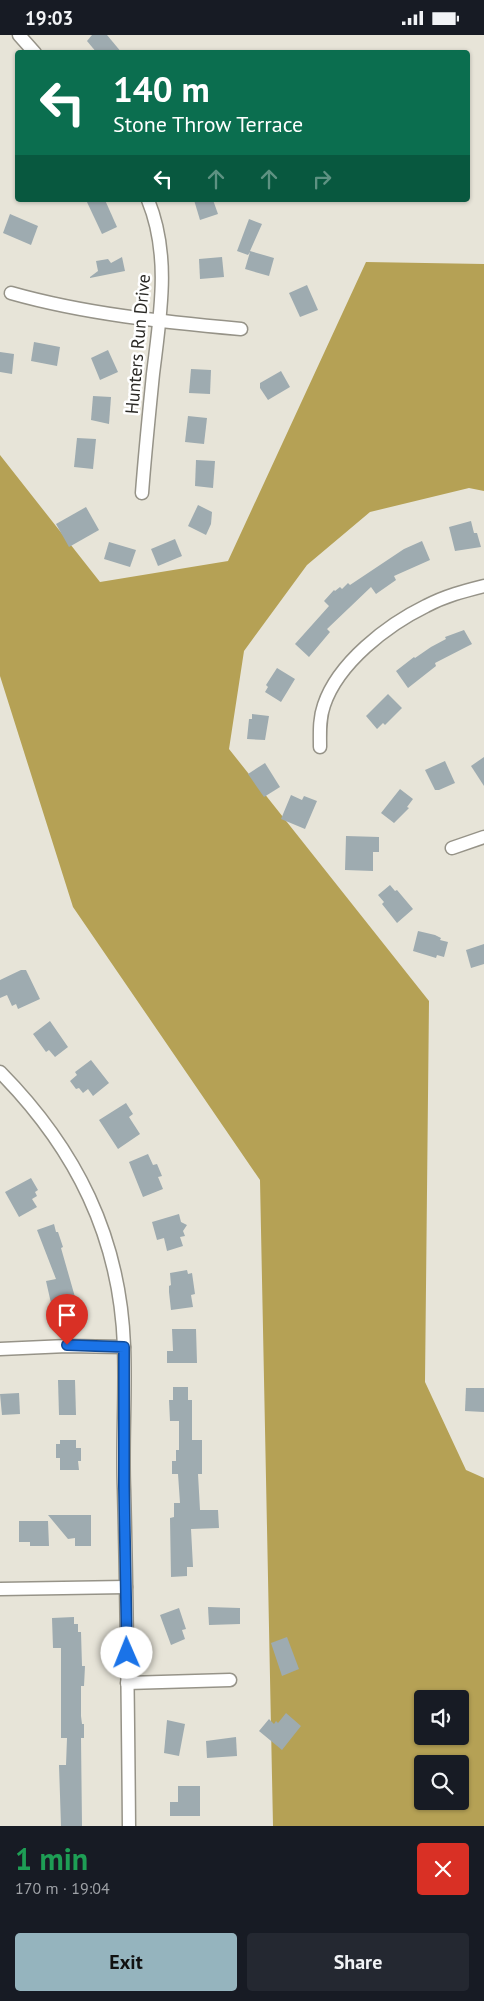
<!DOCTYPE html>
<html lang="en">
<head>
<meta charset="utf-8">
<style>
	:root { --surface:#171b24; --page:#242831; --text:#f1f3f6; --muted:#9ea1a6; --accent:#95b4be }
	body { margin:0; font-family:"PT Sans",sans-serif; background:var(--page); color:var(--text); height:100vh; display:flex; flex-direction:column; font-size:19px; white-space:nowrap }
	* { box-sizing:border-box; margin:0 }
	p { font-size:16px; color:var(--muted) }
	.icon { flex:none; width:28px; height:28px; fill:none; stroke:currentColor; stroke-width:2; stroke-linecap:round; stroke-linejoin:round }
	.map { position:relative; height:1791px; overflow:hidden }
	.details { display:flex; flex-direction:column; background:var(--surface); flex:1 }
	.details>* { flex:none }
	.guide { position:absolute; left:15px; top:15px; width:455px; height:152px; border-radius:5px; box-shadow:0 1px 4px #0004; background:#0b6e4f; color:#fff; overflow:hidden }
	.controls { position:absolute; left:414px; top:1655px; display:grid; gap:10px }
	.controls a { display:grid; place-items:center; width:55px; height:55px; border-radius:5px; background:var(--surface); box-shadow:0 1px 4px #0004; font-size:25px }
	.pin { position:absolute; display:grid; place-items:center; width:42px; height:42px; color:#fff; margin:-51px -21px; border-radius:50% 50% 50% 0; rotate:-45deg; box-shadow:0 0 5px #0007 }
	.pin .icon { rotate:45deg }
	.me { position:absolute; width:55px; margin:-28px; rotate:359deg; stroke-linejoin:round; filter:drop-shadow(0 0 4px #0008) }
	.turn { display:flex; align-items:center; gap:18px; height:105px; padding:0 15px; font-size:22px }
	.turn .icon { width:65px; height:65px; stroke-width:2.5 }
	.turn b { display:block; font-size:35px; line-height:42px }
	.lanes { display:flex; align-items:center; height:48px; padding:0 15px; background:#0003; justify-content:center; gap:25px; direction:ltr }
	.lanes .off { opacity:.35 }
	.round { display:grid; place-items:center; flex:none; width:52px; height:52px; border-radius:5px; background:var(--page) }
	.headline { display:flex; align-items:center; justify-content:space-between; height:85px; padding:0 15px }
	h1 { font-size:30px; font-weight:700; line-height:38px; color:#1e9e55 }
	.action { display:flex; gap:10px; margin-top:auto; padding:10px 15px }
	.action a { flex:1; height:58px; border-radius:5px; background:var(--accent); color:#111; font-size:20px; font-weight:700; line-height:58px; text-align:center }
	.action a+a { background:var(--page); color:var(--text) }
	.status { display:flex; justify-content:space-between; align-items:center; height:35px; padding:0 25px; background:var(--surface); direction:ltr }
	.status svg { height:14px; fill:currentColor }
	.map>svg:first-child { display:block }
</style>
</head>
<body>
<div class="status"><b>19:03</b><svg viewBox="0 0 49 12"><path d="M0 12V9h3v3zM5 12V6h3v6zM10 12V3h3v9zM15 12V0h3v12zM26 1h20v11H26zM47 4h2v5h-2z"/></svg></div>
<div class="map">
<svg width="484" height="1791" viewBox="0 0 484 1791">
	<rect width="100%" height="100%" fill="#e7e4d8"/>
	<path fill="#b5a155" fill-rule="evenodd" d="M366,227l118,2v227l-15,-3 -99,24 -63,53 -63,86 -15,98 200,252 -4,381 41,88 18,8v348h-211l-13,-646 -187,-273 -73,-231v-221l100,127 128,-21zM422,1664h38v37h-38zM422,1729h38v37h-38z"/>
	<g fill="#9eabb0">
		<path d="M92,0h15l15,18h-25l-10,-12z"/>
		<path d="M86,165h19l12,27 -15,7z"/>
		<path d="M194,165h19l5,14 -18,6z"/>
		<path d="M10,179l28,12 -7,19 -28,-12z"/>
		<path d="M249,184l13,5 -12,27 24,7 -5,18 -24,-7 5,-17 -2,3 -11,-4z"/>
		<path d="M122,222l3,14 -35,7v-1l8,-6 -2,-10 12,-2 3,4z"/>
		<path d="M222,222l2,20 -24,2 -1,-20z"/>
		<path d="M307,250l11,25 -18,7 -11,-24z"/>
		<path d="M34,307l26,5 -3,19 -26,-5z"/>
		<path d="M108,315l10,22 -18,8 -9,-22z"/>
		<path d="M0,317l14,2 -2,20 -12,-2z"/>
		<path d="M191,334l20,1 -1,24 -21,-1z"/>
		<path d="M281,336l9,16 -22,13 -8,-12v-5z"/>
		<path d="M93,361l18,1 -2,27 -18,-4z"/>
		<path d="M188,381l19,2 -3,26 -19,-2z"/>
		<path d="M77,403l19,1 -3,30 -19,-2z"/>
		<path d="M196,425l19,1 -2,27 -18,-2z"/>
		<path d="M198,470l14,7 -1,12 -5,11 -18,-9z"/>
		<path d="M86,472l13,23 -30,17 -13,-23z"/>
		<path d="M471,486l3,12h3l4,14 -26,4 -6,-24z"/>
		<path d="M175,504l7,17 -24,10 -7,-17z"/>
		<path d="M422,506l8,19 -36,16 2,4 -20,14 -5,-7 -44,42 3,3 -21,25 -14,-13 34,-38 -5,-5 10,-11 1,1 5,-4 2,2 6,-6 2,2 54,-36z"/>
		<path d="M109,507l27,8 -6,17 -26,-8z"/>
		<path d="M464,595l8,14 -37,19 1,3 -28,22 -12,-17 18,-14 1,1 16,-11 15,-8 -1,-2z"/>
		<path d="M277,633l18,11 -14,23 -16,-10 3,-5 -2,-2z"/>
		<path d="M388,659l14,14 -17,17 -2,-2 -6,6 -11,-13z"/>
		<path d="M252,679l17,2 -4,24 -18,-1 2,-20h3z"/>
		<path d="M484,722v29l-13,-20z"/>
		<path d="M445,726l10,22 -16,7h-4l-10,-20z"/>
		<path d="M265,728l15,24 -16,10 -16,-23z"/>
		<path d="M400,754l13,10 -6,8 2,1 -15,15 -13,-10z"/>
		<path d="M291,760l11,5 2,-4 13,5 -12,28 -24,-10z"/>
		<path d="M346,801l33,1v15h-6v19l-28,-1z"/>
		<path d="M390,850l5,6 2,-1 16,19 -16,14 -15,-19 2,-2 -6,-7z"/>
		<path d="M418,896l17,4 6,3 -1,2 8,2 -4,15 -7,-2 -1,3 -23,-7z"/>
		<path d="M484,909v20l-13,4 -5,-18z"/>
		<path d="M21,935h5l14,29 -22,10 -2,-5 -4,2 -5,-11 -7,3v-18z"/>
		<path d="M50,986l18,26 -13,10 -6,-7 -3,2 -13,-18z"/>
		<path d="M91,1025l18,23 -16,13 -5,-7 -5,4 -4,-5 -3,1 -6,-8 7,-6 -2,-3z"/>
		<path d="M126,1068l7,11 -4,3 11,17 -22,15 -19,-29z"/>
		<path d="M148,1119l5,11 4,-1 5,12 -4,1 5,12 -20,8 -14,-35z"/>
		<path d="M31,1143l7,12 -3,2 2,4 -5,3 5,8 -18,10 -14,-25z"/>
		<path d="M179,1179l2,8 6,3 -4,6 2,5 -5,1 3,9 -16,5 -3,-13 -7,2 -5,-18z"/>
		<path d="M54,1189l2,8h2l5,15 -2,1 14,49 -4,1 2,9 -20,5 -7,-31 10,-2 -19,-49z"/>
		<path d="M187,1235l1,4 4,-1 3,21 -4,1 2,12 -22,3 -2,-18v-6l2,-1 -1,-12z"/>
		<path d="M172,1294h24l1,34h-30v-12h6z"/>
		<path d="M58,1345h17l1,35h-17z"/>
		<path d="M173,1352h15v13h4v40h10v34h-4l2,36h18l1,18 -28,1 2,38h-6v9l-16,1 -1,-59 4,-1v-14h6l-2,-29h-6v-13h4v-11h3v-29h-9l-1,-21h4z"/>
		<path d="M466,1353h18v24l-19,-1z"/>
		<path d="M19,1358l1,21 -18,1 -2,-21z"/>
		<path d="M60,1405h16v8h5v13h-3l1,9h-19v-12h-4v-14h4z"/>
		<path d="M48,1480h43v31h-16v-8l-7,1z"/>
		<path d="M19,1486h29l1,25h-19v-4h-11z"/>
		<path d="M208,1572l32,1v16l-31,1z"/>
		<path d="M179,1573l7,21 -4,1 3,9 -14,6 -11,-30z"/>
		<path d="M74,1582v7h4v8h3l1,34h3l-1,20h-3v30l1,8h2v14h-3l1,88h-21l-2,-61h7l1,-27h-6v-90h-8l-1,-30z"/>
		<path d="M287,1602l12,32 -17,7 -11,-33z"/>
		<path d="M286,1678l15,13 -19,24 -23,-19 10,-12 5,5 2,-3 2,2z"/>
		<path d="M167,1685l18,4 -6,32 -15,-3z"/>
		<path d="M236,1702l1,19 -30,2 -1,-17z"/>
		<path d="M178,1751h22v30h-30v-14h8z"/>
	</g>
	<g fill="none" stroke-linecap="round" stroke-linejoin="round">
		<defs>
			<g id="street">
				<path d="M19,0l16,18"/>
				<path d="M11,258c74,21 153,29 230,36"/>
				<path d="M142,458c3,-40 7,-79 11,-119 7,-58 18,-118 -5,-174"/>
				<path d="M320,712c0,-14 -1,-28 4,-42 14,-42 63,-80 102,-99 19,-10 38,-15 58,-20"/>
				<path d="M452,813l32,-11"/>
				<path d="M0,1037c76,77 120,165 124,274 2,48 -2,96 0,143 3,112 4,225 5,337"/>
				<path d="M0,1314l67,-3 57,1"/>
				<path d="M0,1554l126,-2"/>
				<path d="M127,1648l103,-3"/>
			</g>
		</defs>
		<use href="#street" stroke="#969388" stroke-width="15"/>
		<use href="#street" stroke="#fff" stroke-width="12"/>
	</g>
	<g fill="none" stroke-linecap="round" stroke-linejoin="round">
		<defs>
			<path id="route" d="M67,1310l57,2v139l3,167"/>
		</defs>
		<use href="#route" stroke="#114b97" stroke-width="12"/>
		<use href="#route" stroke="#1a73e8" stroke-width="9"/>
	</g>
	<g text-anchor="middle" stroke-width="5" stroke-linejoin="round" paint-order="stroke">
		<g font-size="18" fill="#2a2925" stroke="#fff">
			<text transform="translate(138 309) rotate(-85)" y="6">Hunters Run Drive</text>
		</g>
	</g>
</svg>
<div class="controls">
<a><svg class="icon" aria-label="sound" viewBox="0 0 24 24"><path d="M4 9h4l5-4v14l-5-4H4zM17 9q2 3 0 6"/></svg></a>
<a><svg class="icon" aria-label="search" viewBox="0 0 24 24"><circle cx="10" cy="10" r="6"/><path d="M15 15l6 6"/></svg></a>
</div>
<div class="pin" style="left:67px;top:1310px;background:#d93025"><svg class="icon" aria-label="arrive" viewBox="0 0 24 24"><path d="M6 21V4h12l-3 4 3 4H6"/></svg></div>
<svg class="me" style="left:127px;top:1618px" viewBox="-20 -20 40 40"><circle r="19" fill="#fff"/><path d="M0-13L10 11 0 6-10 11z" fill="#1a73e8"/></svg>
<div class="guide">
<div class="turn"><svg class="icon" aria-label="left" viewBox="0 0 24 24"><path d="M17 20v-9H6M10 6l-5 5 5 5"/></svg><div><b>140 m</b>Stone Throw Terrace</div></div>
<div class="lanes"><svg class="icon" aria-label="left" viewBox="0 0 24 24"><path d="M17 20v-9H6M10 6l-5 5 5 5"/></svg><svg class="icon off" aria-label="ahead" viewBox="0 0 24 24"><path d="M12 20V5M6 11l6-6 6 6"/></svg><svg class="icon off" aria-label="ahead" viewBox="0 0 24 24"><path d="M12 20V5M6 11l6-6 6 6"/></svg><svg class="icon off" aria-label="right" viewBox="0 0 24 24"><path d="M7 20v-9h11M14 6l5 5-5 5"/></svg></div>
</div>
</div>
<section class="details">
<div class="headline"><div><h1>1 min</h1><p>170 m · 19:04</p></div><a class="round" style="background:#d93025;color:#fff"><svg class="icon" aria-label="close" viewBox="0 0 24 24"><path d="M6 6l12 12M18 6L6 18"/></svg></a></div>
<div class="action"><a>Exit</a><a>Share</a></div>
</section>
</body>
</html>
